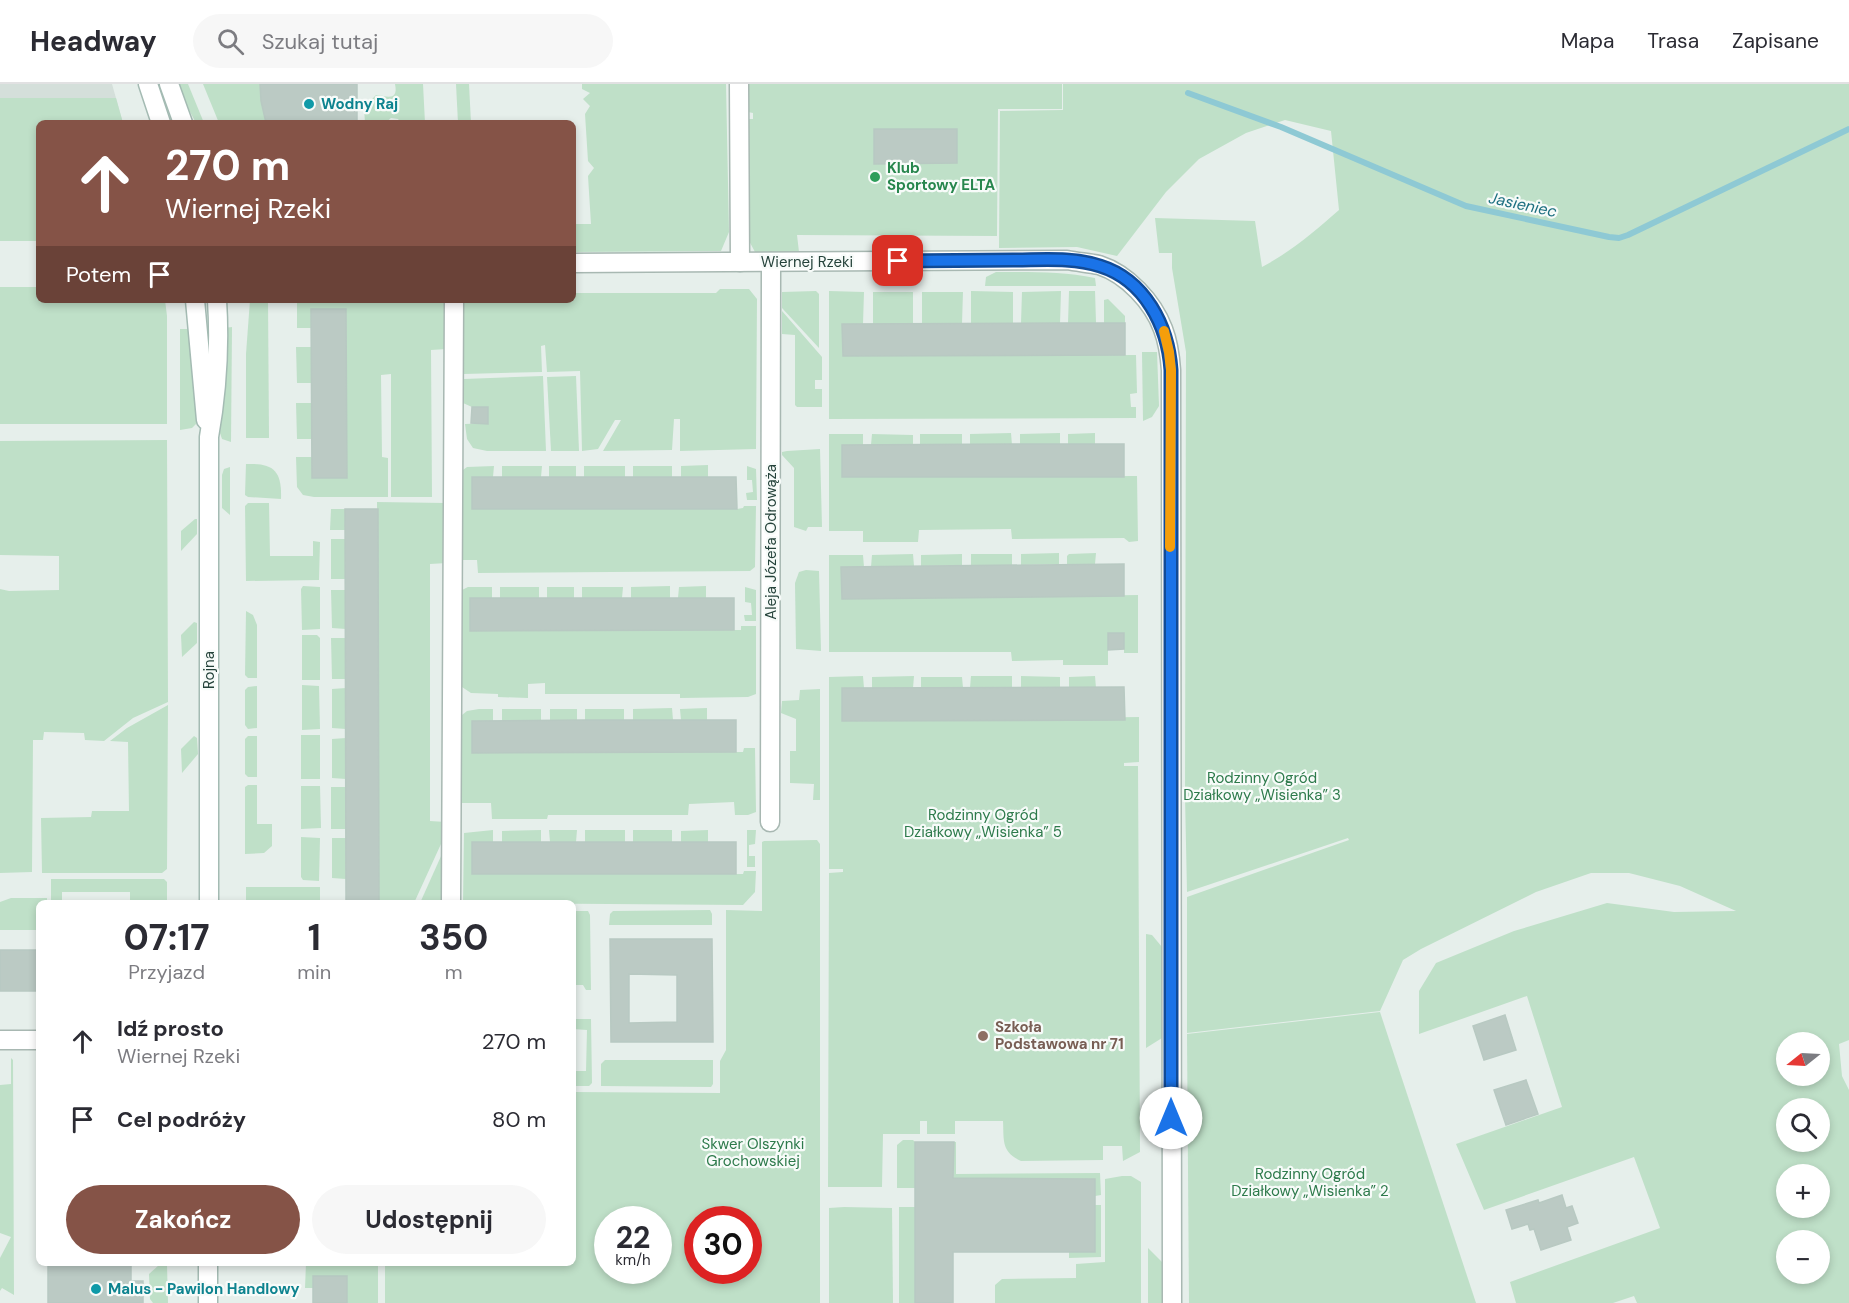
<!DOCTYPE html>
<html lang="pl">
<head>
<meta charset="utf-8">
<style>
	:root { --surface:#fff; --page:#f7f7f7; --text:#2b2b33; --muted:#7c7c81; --line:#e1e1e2; --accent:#855347 }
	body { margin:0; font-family:"DM Sans",sans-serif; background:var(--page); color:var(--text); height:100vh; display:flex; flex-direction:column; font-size:22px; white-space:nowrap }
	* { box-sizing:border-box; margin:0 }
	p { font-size:20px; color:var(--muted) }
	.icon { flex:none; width:33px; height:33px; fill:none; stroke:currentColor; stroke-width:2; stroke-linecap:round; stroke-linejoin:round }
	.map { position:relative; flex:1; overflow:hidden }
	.sheet { position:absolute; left:36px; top:816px; width:540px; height:366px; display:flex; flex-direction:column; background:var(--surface); border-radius:9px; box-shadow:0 3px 9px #0003 }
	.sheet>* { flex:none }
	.banner { position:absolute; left:36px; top:36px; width:540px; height:183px; border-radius:9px; box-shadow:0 3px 9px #0003; background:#855347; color:#fff; overflow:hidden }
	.needle { width:39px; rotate:252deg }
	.buttons { position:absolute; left:1776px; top:948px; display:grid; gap:12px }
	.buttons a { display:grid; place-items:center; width:54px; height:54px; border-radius:50%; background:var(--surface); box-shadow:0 3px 9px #0003; font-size:30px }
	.speed { position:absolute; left:594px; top:1122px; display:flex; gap:12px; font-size:30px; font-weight:700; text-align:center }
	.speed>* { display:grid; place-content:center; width:78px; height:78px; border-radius:50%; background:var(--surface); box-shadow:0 3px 9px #0003; line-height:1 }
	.speed small { font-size:15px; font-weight:400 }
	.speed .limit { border:9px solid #d22; background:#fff; color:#111 }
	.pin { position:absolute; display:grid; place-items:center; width:51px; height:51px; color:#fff; margin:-26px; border-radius:12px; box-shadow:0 3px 9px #0006 }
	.me { position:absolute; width:66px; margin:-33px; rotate:0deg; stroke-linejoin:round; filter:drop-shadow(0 0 4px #0008) }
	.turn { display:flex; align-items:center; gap:21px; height:126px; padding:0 30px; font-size:27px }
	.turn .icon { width:78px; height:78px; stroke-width:2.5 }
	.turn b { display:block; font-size:42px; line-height:51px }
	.then { display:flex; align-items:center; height:57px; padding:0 30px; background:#0003; gap:12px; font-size:22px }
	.eta { display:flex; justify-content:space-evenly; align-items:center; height:102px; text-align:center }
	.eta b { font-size:36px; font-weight:700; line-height:42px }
	.cta { display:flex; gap:12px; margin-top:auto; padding:12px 30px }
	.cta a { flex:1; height:69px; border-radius:36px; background:var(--accent); color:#fff; font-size:24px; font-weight:700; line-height:69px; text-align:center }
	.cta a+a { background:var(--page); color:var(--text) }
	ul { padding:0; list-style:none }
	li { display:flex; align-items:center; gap:18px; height:78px; padding:0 30px }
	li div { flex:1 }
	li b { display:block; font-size:22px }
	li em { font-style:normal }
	header { display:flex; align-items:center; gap:36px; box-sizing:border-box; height:84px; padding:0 30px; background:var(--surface); border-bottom:2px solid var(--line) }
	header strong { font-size:28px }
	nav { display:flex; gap:33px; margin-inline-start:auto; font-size:21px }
	.search { width:420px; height:54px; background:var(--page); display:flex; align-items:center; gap:15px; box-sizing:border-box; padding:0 21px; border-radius:33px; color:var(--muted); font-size:22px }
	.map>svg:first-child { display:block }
</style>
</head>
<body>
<header>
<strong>Headway</strong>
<div class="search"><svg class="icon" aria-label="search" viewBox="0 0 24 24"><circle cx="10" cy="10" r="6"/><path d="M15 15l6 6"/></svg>Szukaj tutaj</div>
<nav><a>Mapa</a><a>Trasa</a><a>Zapisane</a></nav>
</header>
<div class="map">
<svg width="1849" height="1219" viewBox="0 0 1849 1219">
	<rect width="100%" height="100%" fill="#e6efeb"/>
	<path fill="#d4dfda" d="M0,0h112l11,39h-84l-39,118z"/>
	<g fill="#bfe0c8" fill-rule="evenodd">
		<path d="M175,0h13l16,39h-8z"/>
		<path d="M203,0h57l1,17 5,22h-47z"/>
		<path d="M395,0h28l2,39h-24l-3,-4 -7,-1 -6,5h-20l-1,-16 12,-12c8,0 23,8 19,-11z"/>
		<path d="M456,0h13l2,39h-13z"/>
		<path d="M582,0h144l3,148 -8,19 -148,1v-28h18l-3,-48 6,-8 -6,-7 -3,-47 5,-8 -7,-7 7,-6 -8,-4z"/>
		<path d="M748,0h314v25h-64l-1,127 -200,-1 2,17h-44l-8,-15 1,-118h5v-6l-5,-1z"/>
		<path d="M1063,0h786v956l-10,4 3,32 7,14v213h-212l-3,-7 -21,7h-97l-6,-21 150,-54 -26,-71 -150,53 -28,-66 106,-37 -35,-111 -108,38v-43l17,-28 78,-32 93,-28 67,9 62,-1 -56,-25 -51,-13h-38l-55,19 -115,57 -18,11 -23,51 -193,22v-136l162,-57 -1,-2 -161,54 -2,-96 1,-444 -14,-84v-15h-13l-4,-35 100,3 7,46c30,-16 52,-35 77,-57l-8,-79 -46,-11 -39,13 -47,26 -33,33 -49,64 -40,-9 -78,1 1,-137 63,-1zM1820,958v34h-34v-34zM1820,1024v34h-34v-34zM1820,1090v34h-34v-34zM1786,1156h34v34h-34z"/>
		<path d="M0,14h116l7,25h-84v118h-39z"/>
		<path d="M996,188c33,0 66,-1 99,6l1,8h-111l1,-9z"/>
		<path d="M0,203h39v13h126l2,16v108h-167z"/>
		<path d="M720,205h29l8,10 -1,150 -76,2v-32h-6l-2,31 -69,1 18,-31h-6l-17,29 -16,2 -2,-80 -33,1 -2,-27 -4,1 1,26 -78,2v-74h109v-7h143z"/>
		<path d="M816,207l3,3v54l-37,-40v-16z"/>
		<path d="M829,207l35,1 -1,32h-21l1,32 293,-1 1,38 -7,1 1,13h5v11l-307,1z"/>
		<path d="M971,207l42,1v31h-42z"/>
		<path d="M1061,207l-1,32h-39l1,-31z"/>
		<path d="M1069,207h26l1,32h-28z"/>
		<rect x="873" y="208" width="40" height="32"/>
		<path d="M922,208h41l-1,31h-40z"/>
		<path d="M1108,215l17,17v7h-21v-23z"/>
		<path d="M250,216h18l1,138h-23v-84z"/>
		<path d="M297,216h149l1,49 -16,1 1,147h-41v-123l-10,1 1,82 6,1v39h-74l-11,-2 -6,-8 -1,-30h16v21h35l-1,-169h-35v19h-14z"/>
		<path d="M782,227l40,46v23h-7v9h7v18h-25l-2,-2v-70l-13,-1z"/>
		<path d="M232,243l-1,115 -9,-3 -2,-6 4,-105z"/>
		<path d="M180,245h12l6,93 -6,6 -12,2z"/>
		<path d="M296,263h15v36h-14z"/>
		<path d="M1142,268h15l2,54 -7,11 -9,4z"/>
		<path d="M543,292l3,75h-59l-14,-3 -6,-9 -2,-15 23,-1v-16h-16l-9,-4 1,-24z"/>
		<path d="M576,292l3,75h-28l-4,-74z"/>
		<path d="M296,319h16v36h-15z"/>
		<path d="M1011,349l1,12h-42v-11z"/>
		<path d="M1060,349v11h-40v-10z"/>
		<path d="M1095,349v11h-27v-10z"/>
		<path d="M829,350h34v11h-21v32l295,-1 1,65 -9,1 -5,-4 -112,1 -1,-10 -92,1 -1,12h-55v-11h-34z"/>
		<path d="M872,350l41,1v10h-42z"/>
		<rect x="920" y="350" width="42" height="11"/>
		<path d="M167,356l1,262 -35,16 -29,23 -19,-1 -1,-7 -40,-1 -1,8h-10l-1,132 -32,1v-284l9,2 50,-1v-34l-59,-1v-114z"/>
		<path d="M820,365l2,78h-14l-2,4 -12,-4v-59l-12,-13v-3l5,-1z"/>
		<path d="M246,380c27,-1 36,6 35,35l-33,-2 -3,-2z"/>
		<path d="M708,381v12h-27v-11z"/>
		<path d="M494,382l-1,11h-21v32h265l6,-1 1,-2h12l-1,61 -5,4 -272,2 -1,-13h-15l1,-90 4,-3z"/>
		<path d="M502,382h40l-1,11h-39z"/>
		<rect x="549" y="382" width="27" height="11"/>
		<rect x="584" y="382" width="41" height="11"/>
		<rect x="633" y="382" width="39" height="11"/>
		<path d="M747,382l9,3 1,31h-10l-1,-7 7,-1 -1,-12h-5z"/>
		<path d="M230,383v48l-8,-7v-33l2,-6z"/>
		<path d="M377,418l68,1 2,60 -17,1v257l16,1v11l-32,70h-35z"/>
		<path d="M248,419h21l1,53h43v-15l7,1 -1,38 -73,1 -1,-75z"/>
		<path d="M331,425h14v21h-15z"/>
		<path d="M195,435h2v15l-16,17v-20z"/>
		<path d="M331,455h14l1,40h-15z"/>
		<path d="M1059,469v11l-38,1v-11z"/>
		<path d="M1096,469l-1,11h-28v-8l2,-2z"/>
		<path d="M913,470l1,12 -43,1 1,-12z"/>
		<path d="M962,470v11l-41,1v-11z"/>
		<rect x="971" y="470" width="41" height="11"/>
		<path d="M829,471h34l1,12h-23l1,32 296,-4v58h-14v-20h-16v32h-45v-5l-51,1 -1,-9h-182z"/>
		<path d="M806,486l13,1 2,80 -25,-2 -1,-66 4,-11z"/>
		<path d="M303,502l17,1v42l-18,1 -1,-41z"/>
		<path d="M670,502v12h-39v-11z"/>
		<path d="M706,502v12h-28l1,-11z"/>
		<path d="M468,503h24v12h-22v32l271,-1v-4h15v68l-8,3 -68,1v-4h-135v-11l-17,1v14l-30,-1v-3l-27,-1 -9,-6v-97z"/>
		<path d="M500,503h39v11l-39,1z"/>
		<rect x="547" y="503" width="27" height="11"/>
		<path d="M582,503h41l-1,11h-40z"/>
		<path d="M745,503l11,3v31h-11l-1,-6h8l-1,-12 -6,-1z"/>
		<path d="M331,506h14l1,39 -14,-1z"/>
		<path d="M246,527l7,4 4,10v53h-9l-3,-3z"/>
		<path d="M194,538l3,1v20l-15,14 -1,-22z"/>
		<path d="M302,551h15l3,3v42h-18z"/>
		<path d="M331,554h15v41h-14z"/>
		<path d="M863,592l1,12h-22v33l297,-4v45l-15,1v3h14l2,386 -17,9 -1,-15h-19v14l-82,1c-20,-9 -17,-21 -18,-40h-48v13h-28v-13h-7v13h-37l-1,53h-54l1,-314 14,-1v-3h-14v-192z"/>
		<path d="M914,592l-1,12h-41v-11z"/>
		<path d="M971,592h41v12h-42z"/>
		<path d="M1021,592l39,1v11h-39z"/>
		<path d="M1095,592l1,12h-27v-11z"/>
		<path d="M921,593h41l1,11h-42z"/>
		<path d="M302,601l17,1 1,43 -18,1z"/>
		<path d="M257,602v42l-9,1 -3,-4v-35l3,-3z"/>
		<path d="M346,604v41l-14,-1v-39z"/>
		<path d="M820,605v111h-7l1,-16 -24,-1v-32h6v-32l-15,-6 1,-12 17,-1 1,-10z"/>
		<path d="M168,621l-1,164 -5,4h-120l-1,-55 50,-1 1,-6h37l-1,-69 -18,-1 17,-13z"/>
		<path d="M672,624l1,12h-40v-11z"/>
		<path d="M707,624v12h-26l-1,-11z"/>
		<path d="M479,625h14v12h-21v32l271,-1 1,-4h11l1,64 -8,3h-13l-1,-13 -45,2 -1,11h-140l-1,4h-55l-1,-16h-29v-88l5,-4z"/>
		<rect x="502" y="625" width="39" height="12"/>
		<rect x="550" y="625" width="27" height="11"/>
		<rect x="585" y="625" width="39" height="11"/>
		<rect x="301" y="651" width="19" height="44"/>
		<path d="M194,652l3,2 1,16 -16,19 -1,-24z"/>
		<path d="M248,652h9v41h-9l-3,-3v-35z"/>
		<path d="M346,654v41l-14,-1v-39z"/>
		<path d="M248,701h9v39h15v22l-8,7 -19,1v-67z"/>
		<path d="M301,702h19l1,42 -20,1z"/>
		<rect x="331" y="703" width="15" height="42"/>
		<path d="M493,746v12h-21v32h271l1,-3h12l-1,21 -12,13 -280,-2 1,-70z"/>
		<path d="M541,746v12h-39v-11z"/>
		<path d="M549,746h28l-1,12h-26z"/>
		<rect x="585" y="746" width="40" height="12"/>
		<rect x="633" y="746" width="39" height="12"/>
		<path d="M708,746v12h-27v-11z"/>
		<path d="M747,746h9l-1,14 -6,1v11h6v11h-8z"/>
		<path d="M301,753l19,1 -1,43 -16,-1 -2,-3z"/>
		<path d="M332,754h14v41l-14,-1z"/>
		<path d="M817,756l3,4v459h-435v-40h188v-171l147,1v-32l6,-11v-140l36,1v-69l2,-1zM608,1136h50v50h-50zM698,1136h50v50h-50z"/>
		<path d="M446,761l1,58h-27z"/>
		<path d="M51,795h113l3,3v21h-37v-11h-68v11h-11z"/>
		<rect x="246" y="803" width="74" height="16"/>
		<path d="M11,814h36v5h-8v27h-39v-28z"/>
		<path d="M710,826l2,4v11h-103l1,-11 3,-3z"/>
		<path d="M573,827h15l2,4 1,75h-5l-3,-5h-10z"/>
		<path d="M1146,850l6,1 10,12v91l-16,10z"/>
		<path d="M1380,928l96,291h-287l-2,-269z"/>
		<path d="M573,935h18l1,64 -3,3h-16v-15h13l1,-41 -14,-1z"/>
		<path d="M11,974l2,2 1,235 -12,-7 -2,3v-33l11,-21 -11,-4v-148l11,-1z"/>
		<path d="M605,976h108v24l-2,3 -110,-1v-22z"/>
		<path d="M903,1056h10l2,2v46h-18v-43z"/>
		<path d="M954,1058h2v32l144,-1 1,22 -6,1v-17l-114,-1 -28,8z"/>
		<path d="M1122,1092h9l10,6v121h-146v-18l7,-6 74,-1v-14l29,-2v-83z"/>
		<path d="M1095,1121h6v52l-32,1v-6h26z"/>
		<path d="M844,1123l48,1 1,95h-64v-95z"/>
		<rect x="899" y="1123" width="16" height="96"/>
		<path d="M1148,1164l15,15v40h-15z"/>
		<path d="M306,1179h72v40h-31v-27h-34v12h-8z"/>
		<path d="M159,1181h8l1,38h-15l-3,-4 -1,-25z"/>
	</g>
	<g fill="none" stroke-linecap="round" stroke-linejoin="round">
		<path stroke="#8ec9d4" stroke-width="6" d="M1188,9l93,34 185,79 143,31 10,1 9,-3 221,-106"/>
	</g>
	<g fill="#bbcac4" stroke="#b8c9c2" stroke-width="1.5" fill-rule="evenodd">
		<path d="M260,0h97v39h-91l-5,-22z"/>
		<path d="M874,45h83v34l-83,1z"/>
		<path d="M311,225h35l1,169h-35z"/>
		<path d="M1060,239h65v32l-282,1 -1,-32z"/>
		<path d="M472,323h16v17l-17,-1z"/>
		<path d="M1012,360h112v33h-282v-32z"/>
		<path d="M472,393h264l1,32h-265z"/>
		<path d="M345,425h33l1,394h-33z"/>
		<path d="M1124,480v32l-282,3 -1,-32z"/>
		<path d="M470,514h264v32l-264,1z"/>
		<path d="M1108,549h16v16l-16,1z"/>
		<path d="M1124,603l1,33 -283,1v-33z"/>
		<path d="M585,636h151v32l-264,1v-32z"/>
		<rect x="472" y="758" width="264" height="32"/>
		<path d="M610,855h102l1,103h-102zM629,890l48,1v47l-48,1z"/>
		<rect x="0" y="866" width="39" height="41"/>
		<path d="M1505,931l11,35 -32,10 -11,-34z"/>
		<path d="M1526,996l12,34 -32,11 -12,-35z"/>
		<path d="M915,1058h39l-1,36 142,1v73h-142v51h-38z"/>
		<path d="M1562,1111l4,13 6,-2 6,17 -11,4 4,13 -30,10 -7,-21 -4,1 -2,-6 -16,5 -6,-19 32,-10 1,3z"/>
		<path d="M48,1179h83v18h12v22h-95z"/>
		<rect x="313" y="1192" width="34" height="27"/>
	</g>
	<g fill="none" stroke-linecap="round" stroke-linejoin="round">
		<defs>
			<g id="street">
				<path d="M739,0l1,178"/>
				<path d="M573,179l494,-3c10,2 22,3 32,5 28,9 54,37 64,64 5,13 7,27 8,41l1,933"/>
				<path d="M770,738l1,-560"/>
				<path d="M451,819l3,-603"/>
				<path d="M0,956h39"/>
			</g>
			<g id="secondary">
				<path d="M148,0l13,39"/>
				<path d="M169,0l14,39"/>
				<path d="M195,216l11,120"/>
				<path d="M209,819v-466c8,-45 11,-91 8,-137"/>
				<path d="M208,1219v-40"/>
			</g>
		</defs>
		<use href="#street" stroke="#a8b8b2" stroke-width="21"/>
		<use href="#secondary" stroke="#a4bbb3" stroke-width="21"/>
		<use href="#street" stroke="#fff" stroke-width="18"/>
		<use href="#secondary" stroke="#fff" stroke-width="18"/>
	</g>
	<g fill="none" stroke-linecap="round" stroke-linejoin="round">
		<defs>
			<path id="route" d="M898,177c39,0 77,-1 115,-1 29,0 60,-3 87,6 45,14 68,60 71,104v748"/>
		</defs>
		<use href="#route" stroke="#114b97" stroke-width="15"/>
		<use href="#route" stroke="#1a73e8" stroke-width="10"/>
		<path stroke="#f59e0b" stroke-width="10" d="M1164,247l5,21 2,18 -1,177"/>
	</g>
	<g fill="#0f9aa8" stroke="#f7fbf9" stroke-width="2">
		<circle cx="309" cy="20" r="6"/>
		<circle cx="96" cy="1205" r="6"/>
	</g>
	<circle fill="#2e9e5b" stroke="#f7fbf9" stroke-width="2" cx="875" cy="93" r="6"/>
	<circle fill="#8d6e63" stroke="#f7fbf9" stroke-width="2" cx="983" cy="952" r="6"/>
	<g text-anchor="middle" stroke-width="4.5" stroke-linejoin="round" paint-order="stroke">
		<g font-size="15" font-weight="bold" fill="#0d838f" stroke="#f7fbf9" text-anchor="start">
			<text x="321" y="25">Wodny Raj</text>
			<text x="108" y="1210">Malus - Pawilon Handlowy</text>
		</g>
		<g font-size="15" font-weight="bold" fill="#27864d" stroke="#f7fbf9" text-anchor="start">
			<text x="887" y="89">Klub<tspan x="887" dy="17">Sportowy ELTA</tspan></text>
		</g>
		<g font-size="15" fill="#24423a" stroke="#f7fbf9">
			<text x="807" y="183">Wiernej Rzeki</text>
			<text transform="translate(771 458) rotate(-90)" y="5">Aleja Józefa Odrowąża</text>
			<text transform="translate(209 586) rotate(-90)" y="5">Rojna</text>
		</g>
		<g font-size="15" fill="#2d7a4b" stroke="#f7fbf9">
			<text x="1262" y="699">Rodzinny Ogród<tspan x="1262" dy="17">Działkowy „Wisienka” 3</tspan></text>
			<text x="983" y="736">Rodzinny Ogród<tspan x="983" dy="17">Działkowy „Wisienka” 5</tspan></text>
			<text x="753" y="1065">Skwer Olszynki<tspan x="753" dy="17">Grochowskiej</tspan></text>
			<text x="1310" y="1095">Rodzinny Ogród<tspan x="1310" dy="17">Działkowy „Wisienka” 2</tspan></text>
		</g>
		<g font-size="15" font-weight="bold" fill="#785e54" stroke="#f7fbf9" text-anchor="start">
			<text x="995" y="948">Szkoła<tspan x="995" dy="17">Podstawowa nr 71</tspan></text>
		</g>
		<g font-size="16" font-style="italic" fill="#1c6f80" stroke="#f7fbf9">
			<text transform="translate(1523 120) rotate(12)" y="6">Jasieniec</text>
		</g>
	</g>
</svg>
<div class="buttons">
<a><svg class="needle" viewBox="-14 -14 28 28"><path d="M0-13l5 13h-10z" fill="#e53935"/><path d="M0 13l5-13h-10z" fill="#7c7c81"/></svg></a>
<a><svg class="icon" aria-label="search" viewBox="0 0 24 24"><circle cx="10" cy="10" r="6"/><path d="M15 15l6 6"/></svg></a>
<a>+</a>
<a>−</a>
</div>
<div class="speed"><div>22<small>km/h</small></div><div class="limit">30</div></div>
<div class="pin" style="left:898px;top:177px;background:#d93025"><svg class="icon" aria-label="arrive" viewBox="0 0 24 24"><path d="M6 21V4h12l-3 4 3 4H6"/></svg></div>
<svg class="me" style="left:1171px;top:1034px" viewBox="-20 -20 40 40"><circle r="19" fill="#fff"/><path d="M0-13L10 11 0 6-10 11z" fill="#1a73e8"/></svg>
<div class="banner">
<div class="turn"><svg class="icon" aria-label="ahead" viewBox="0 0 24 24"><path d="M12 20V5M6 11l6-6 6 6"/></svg><div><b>270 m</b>Wiernej Rzeki</div></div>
<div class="then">Potem<svg class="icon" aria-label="arrive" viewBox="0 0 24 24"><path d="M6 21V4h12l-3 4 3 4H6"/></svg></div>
</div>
<section class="sheet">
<div class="eta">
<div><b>07:17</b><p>Przyjazd</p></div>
<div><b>1</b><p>min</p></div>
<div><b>350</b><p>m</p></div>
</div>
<ul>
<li><svg class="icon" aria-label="ahead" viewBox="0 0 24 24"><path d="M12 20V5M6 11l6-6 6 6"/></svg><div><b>Idź prosto</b><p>Wiernej Rzeki</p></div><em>270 m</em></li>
<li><svg class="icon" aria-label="arrive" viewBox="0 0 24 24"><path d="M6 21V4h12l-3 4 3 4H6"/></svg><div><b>Cel podróży</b></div><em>80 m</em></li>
</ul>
<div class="cta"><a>Zakończ</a><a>Udostępnij</a></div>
</section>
</div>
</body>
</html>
